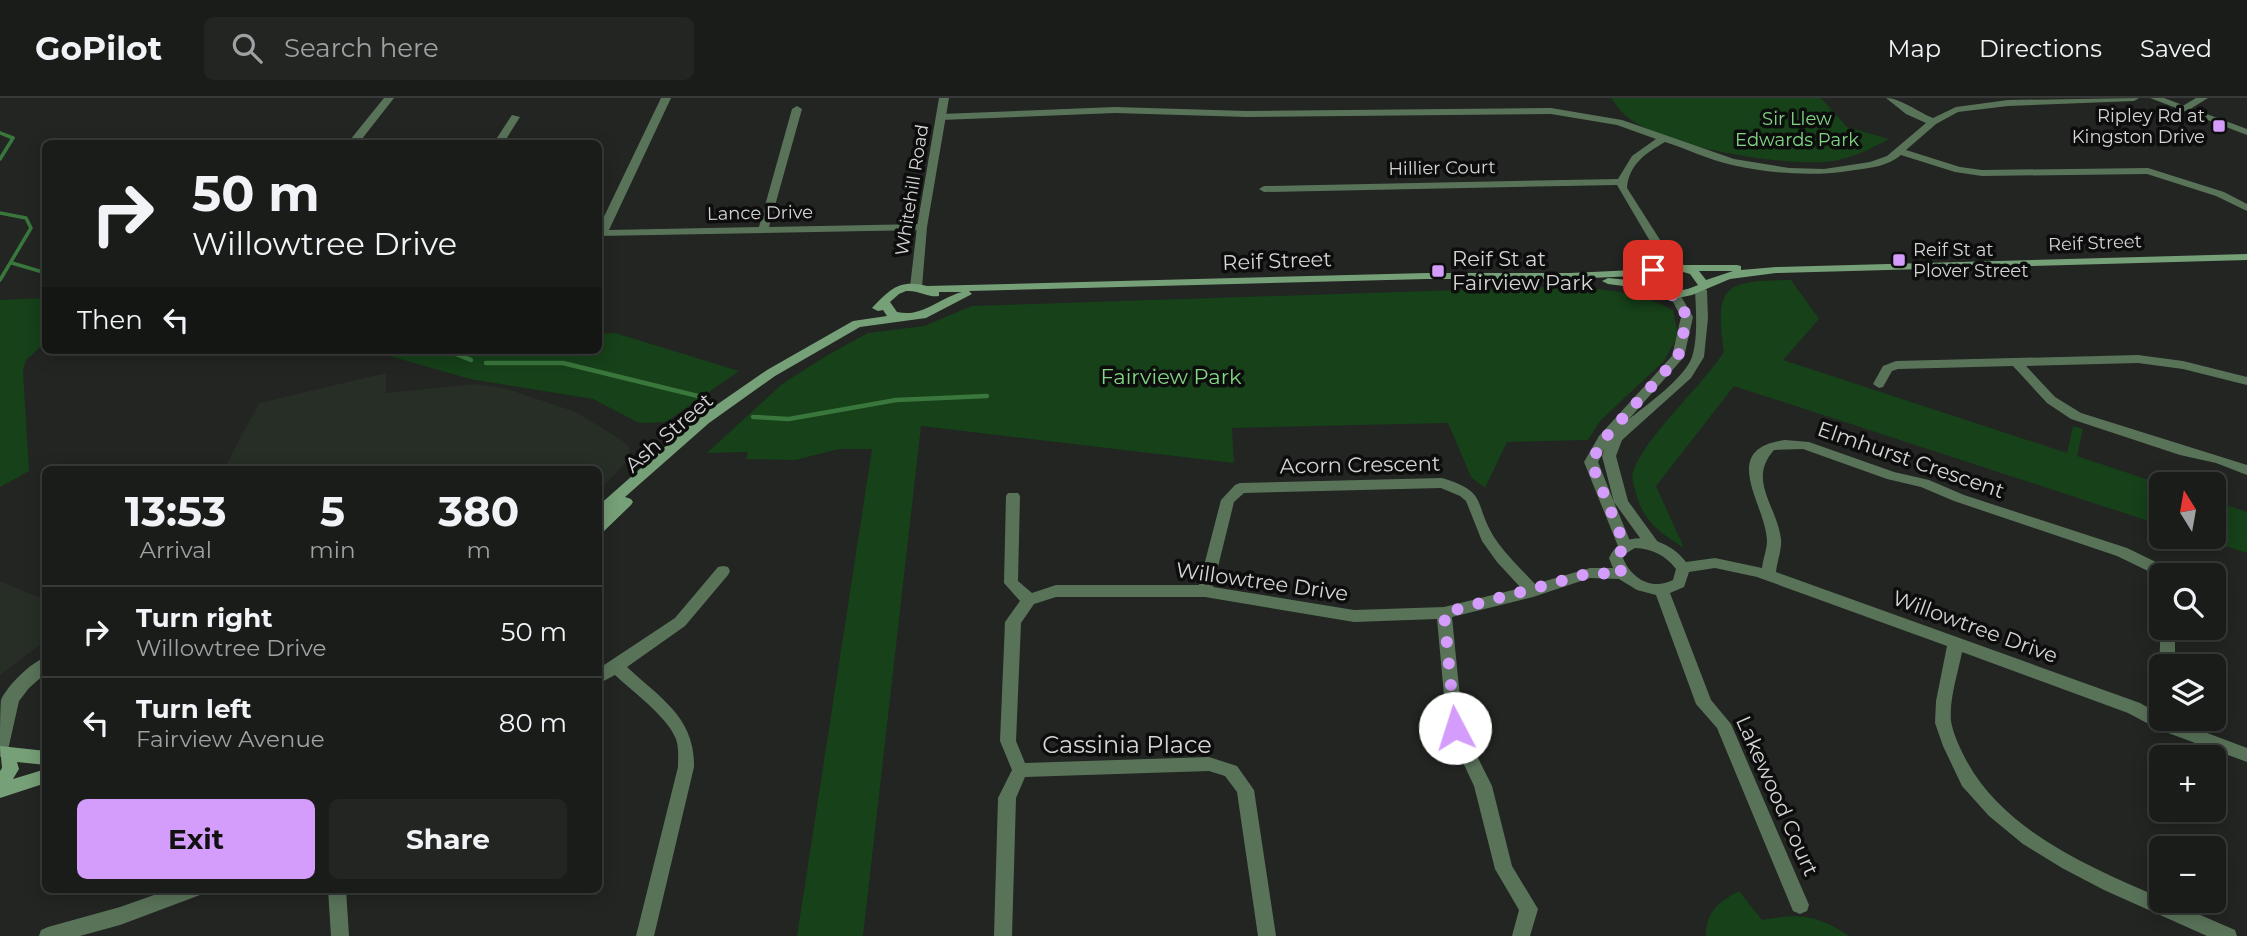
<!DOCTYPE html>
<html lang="en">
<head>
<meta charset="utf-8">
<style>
	:root { --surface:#1a1c1a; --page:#232523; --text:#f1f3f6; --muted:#9fa1a2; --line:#383a39; --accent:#d49cfb }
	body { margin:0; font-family:Montserrat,sans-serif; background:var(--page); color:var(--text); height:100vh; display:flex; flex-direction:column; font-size:26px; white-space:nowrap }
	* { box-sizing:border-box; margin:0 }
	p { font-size:23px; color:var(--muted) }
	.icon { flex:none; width:38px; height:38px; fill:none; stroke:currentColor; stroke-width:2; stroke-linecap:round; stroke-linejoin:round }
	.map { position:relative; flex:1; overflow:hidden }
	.details { position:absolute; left:42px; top:368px; width:560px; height:427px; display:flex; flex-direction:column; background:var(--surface); border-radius:10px; box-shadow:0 4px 18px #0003,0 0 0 2px var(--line) }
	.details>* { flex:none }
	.guide { position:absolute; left:42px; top:42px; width:560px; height:214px; border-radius:10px; box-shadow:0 4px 18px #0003,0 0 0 2px var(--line); background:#1a1c1a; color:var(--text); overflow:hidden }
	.needle { width:46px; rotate:349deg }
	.buttons { position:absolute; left:2149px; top:374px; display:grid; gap:14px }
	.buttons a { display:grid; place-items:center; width:77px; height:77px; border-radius:10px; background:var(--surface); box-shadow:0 4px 18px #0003,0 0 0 2px var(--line); font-size:35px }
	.pin { position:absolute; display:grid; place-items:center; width:60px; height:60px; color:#fff; margin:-30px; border-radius:14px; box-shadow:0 4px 10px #0006 }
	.me { position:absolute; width:77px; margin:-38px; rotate:355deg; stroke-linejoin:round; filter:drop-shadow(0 0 5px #0008) }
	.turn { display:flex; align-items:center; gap:24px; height:147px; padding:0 35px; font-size:32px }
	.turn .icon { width:91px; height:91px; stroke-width:2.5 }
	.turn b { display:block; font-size:49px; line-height:60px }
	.then { display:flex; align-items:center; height:66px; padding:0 35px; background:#0003; gap:14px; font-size:26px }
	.eta { display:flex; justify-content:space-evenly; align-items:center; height:119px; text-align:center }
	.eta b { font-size:42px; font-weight:700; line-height:49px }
	.primary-button { display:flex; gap:14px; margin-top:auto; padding:14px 35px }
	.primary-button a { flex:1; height:80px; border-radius:10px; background:var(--accent); color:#111; font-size:28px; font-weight:700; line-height:80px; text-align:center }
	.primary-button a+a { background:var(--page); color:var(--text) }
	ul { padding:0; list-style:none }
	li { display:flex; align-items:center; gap:21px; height:91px; padding:0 35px; border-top:2px solid var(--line) }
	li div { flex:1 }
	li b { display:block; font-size:26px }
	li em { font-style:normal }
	header { display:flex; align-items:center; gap:42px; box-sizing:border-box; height:98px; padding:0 35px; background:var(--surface); border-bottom:2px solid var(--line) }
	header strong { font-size:33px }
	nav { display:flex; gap:38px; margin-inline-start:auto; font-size:24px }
	.search { width:490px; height:63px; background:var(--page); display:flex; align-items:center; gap:18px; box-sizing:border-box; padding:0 24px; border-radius:10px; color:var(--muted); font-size:26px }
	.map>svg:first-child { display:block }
</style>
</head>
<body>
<header>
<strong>GoPilot</strong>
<div class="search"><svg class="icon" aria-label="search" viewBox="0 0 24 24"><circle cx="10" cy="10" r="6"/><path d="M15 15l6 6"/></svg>Search here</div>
<nav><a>Map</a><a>Directions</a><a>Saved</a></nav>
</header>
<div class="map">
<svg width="2247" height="838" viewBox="0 0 2247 838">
	<rect width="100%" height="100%" fill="#222522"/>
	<g fill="#262e26">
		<path d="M386,275v20l89,-9 29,4 72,24 47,29 7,7v10l-31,33 -1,-22h-374l35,-66z"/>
		<path d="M0,483l45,19 1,40 -46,35z"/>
	</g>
	<g fill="#164119">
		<path d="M1611,0h210l26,29 42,12c-18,10 -35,18 -55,22 -47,7 -174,-14 -209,-46 -6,-5 -10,-12 -14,-17z"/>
		<path d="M1791,182l28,39 -36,41 284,93 6,-27 10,3 -6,27 87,29h-3v40l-427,-139 -78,100 28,62c-24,-15 -41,-27 -48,-55 -2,-7 -5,-14 -3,-21 10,-33 69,-86 91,-120 -10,-68 1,-71 67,-72z"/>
		<path d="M1547,189c47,1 83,1 126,23l5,25 -14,26 -64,60 -12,19 -81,2 -22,46 -14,-11 -23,-54 -216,5 2,35 -313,-37 -58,510h-66l75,-487h-33l-44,11 -49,-1 2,-7 -41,1 75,-69 44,-28 42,-23 56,-7 48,-20z"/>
		<path d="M45,200v45l-19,17 -3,11 6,100 -29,16v-187z"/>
		<path d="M615,235l124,38 -73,51 -27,1 -46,-24 -123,-20 -101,-29h229l1,-16z"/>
		<path d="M2214,403l33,11v41l-50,-16h17z"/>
		<path d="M1739,793l23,29c36,-7 56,-5 87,16h-143c0,-25 13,-34 33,-45z"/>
	</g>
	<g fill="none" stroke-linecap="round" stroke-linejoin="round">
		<g stroke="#39773c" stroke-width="3.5">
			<path d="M0,35l13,5 -13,21"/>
			<path d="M0,115l26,5 5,10 -31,52"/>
			<path d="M12,165l34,10"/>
		</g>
		<g stroke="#39773c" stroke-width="4.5">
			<path d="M446,252l25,10"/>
			<path d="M486,265h77l143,35"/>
			<path d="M753,319l36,2 107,-19 91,-4"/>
		</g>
		<g fill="#597359" fill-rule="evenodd">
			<path d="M384,0h10l-36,46h-52l5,-3 39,-1z"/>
			<path d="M661,0h10l-62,132 150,-3 33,-118 5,-3 5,3 -33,118 153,-3 5,3 -5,3 -324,6v-7z"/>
			<path d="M1886,0c14,0 32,14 47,20l23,-11 52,-7 131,-2 -5,3 -126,5 -50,6 -22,12 -30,26 54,17 22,3 166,-2 76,24 23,12v7l-31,-15 -69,-22 -165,2 -27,-4 -54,-17c-13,11 -30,13 -46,15 -41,7 -82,4 -123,-5 -23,-5 -45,-16 -67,-23 -19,11 -36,22 -38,46l49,77 -6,3 -6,-3 -47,-80 -353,7 -5,-3 5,-3 354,-7 14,-23 24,-17 -39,-14 -66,-11 -304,3 -132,-4 -174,7 -5,-3 5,-3 174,-7 132,4 304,-3 71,12 112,39 55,9 35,1 46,-7 17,-6 39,-33 -20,-9z"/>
			<path d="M2196,0h12l-21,13h-6v-4z"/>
			<path d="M512,17l8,2 -17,27h-10z"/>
			<path d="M2138,257l45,6 64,16v8l-64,-16 -45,-6 -112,3 29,31 26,16 166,52v10l-31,-12 -36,-8 -109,-36 -24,-16 -34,-37 -115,3 -6,2 -9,16 -4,1 -6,-4 10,-18 13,-5z"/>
			<path d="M1785,342l24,2 85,30 35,8 35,15 163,53 31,15 10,13h-7v6l-5,-1 -8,-10 -31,-15 -163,-55 -33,-14 -34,-8 -84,-30 -29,1c-27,30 3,56 7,89 1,10 -4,23 -5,33l364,131 21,12v4h9l77,29v14l-87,-32 -32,-17 -166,-61c-4,21 -13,47 -11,69 2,12 8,25 13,35 37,74 125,111 197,142v3h7l67,29 2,6h-30l-103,-46 -42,-22 -39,-24 -34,-28 -27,-30 -19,-40 -8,-23 1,-22 11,-55 -190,-69 -42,-9 -26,4 -5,15 -14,6 41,107 20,24 78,181 -2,6 -7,3 -7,-3 -76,-183 -21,-24 -40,-109 -19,-5 -18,-11 -29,-1 -57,19 -81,20 11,111 29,58 20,80 26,43 -8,27h-18l7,-26 -24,-41 -21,-83 -27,-58 -10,-109 -83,3 -149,-25h-149l-22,7 -13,19 -5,118 9,22 184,-6 28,9 17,24 22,146h-18l-21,-144 -12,-16 -16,-5 -184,6 -9,21 -4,138h-18l4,-138 14,-28 -12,-29 5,-119 15,-21 -16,-18 2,-87 2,-3h10l2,3 -2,85 14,12 24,-8h143l22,-85 14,-15 5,-2 202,-5c47,14 31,25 52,59 11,17 27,32 41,47l55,-16h23l-4,-10c14,-33 60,-20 77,4l29,-4 47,10c1,-9 5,-19 5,-27 -1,-37 -50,-92 18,-101zM1441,390l19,8 6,5 16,40 15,21 24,26 -77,19 -90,3 -141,-23 21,-85 10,-9zM1635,450c18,1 30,7 41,21l-3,11c-22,11 -42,-2 -50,-22l2,-4z"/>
			<path d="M723,468l5,1 2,4 -2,4 -43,51 -58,41c33,31 68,50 67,100l-40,169h-18l42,-169c0,-9 1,-19 -2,-28 -9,-23 -43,-47 -61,-64l-17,9v-15l77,-51 43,-51z"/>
			<path d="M2161,526v4h14v39h-14v4l-2,-4z"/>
			<path d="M46,559v16l-17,15 -10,13 -11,49 -2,5 -6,2c0,-13 0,-46 1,-57 7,-15 29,-37 45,-43z"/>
			<path d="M171,791h32l-3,6 -80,30 -40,11h-41l2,-6 7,-3 72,-20z"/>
			<path d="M328,791h18l3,47h-18z"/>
		</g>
		<g fill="#597359" fill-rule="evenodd">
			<path d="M939,0h10l-22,129 -5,60 -6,3 -6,-3 7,-60z"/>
			<path d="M2150,0h14l83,31v6z"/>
			<path d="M1701,189l6,3 1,28 -4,39 -13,21 -69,62 -6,16 12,45 32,44 -7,5 -5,-1 -34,-47 18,44 -7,5 -7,-5 -34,-84 15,-26 73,-80 9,-39 -8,-15 -13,-11 6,-3 16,10 11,19 -9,40 -56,63c18,-15 56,-41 64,-63 6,-18 4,-48 3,-67zM1605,350l-3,8 12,46 -16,-40z"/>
		</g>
		<g fill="#76a077" fill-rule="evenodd">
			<path d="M2247,156v6l-471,13 -46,6 -38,16 -14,3 -14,-2 -10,-6 -46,-6 -6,-3 6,-3 40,4 -4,-4 2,-4 -12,2 -64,3h-143l-458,12 3,3 -46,24 -66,9 -85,49 -66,47 -84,74 6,2 2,3 -2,3 -28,27 -5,1v-27l101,-89 68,-47 86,-49 34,-5 -4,-6 -5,1 -6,-3c18,-18 26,-29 55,-22l500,-13h143l64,-3 36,-8 14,3h53l4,1v4l35,-3zM1670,170l20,6 8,11c-18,8 -29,8 -42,-7l2,-7zM1699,173h34l-27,9zM906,193c13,-1 23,7 33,5v-4h23c-23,6 -40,26 -65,20l-7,-10 9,-8z"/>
			<path d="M0,648l46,5v14l-29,-3 2,7 -6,10 33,-10v14l-46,15v-27l2,-3z"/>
		</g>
	</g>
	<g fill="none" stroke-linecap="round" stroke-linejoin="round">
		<path stroke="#d49cfb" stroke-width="12" stroke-dasharray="0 21.6" d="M1455,630l-11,-115 146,-40 32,1 -6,-16 9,-12 -34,-84 13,-23 74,-82 9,-40 -9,-17 -28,-22 3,-8"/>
	</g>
	<g fill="#d49cfb" stroke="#0c0d0c" stroke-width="2.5">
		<rect x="2212" y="21" width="14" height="14" rx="3.5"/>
		<rect x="1892" y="155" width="14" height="14" rx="3.5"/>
		<rect x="1431" y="166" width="14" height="14" rx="3.5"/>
	</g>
	<g text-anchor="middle" stroke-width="7" stroke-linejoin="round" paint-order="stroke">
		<g font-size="18" fill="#d4d5d4" stroke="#0c0d0c" text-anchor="end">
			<text x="2205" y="24">Ripley Rd at<tspan x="2205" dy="21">Kingston Drive</tspan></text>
			<text x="1913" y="158" text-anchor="start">Reif St at<tspan x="1913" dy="21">Plover Street</tspan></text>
		</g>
		<g font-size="18" fill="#82d685" stroke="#0c0d0c">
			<text x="1797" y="27">Sir Llew<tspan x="1797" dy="21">Edwards Park</tspan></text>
		</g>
		<g font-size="18" fill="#d4d5d4" stroke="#0c0d0c">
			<text transform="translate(1442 70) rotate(-1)" y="6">Hillier Court</text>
			<text transform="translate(912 92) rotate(-81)" y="6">Whitehill Road</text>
			<text transform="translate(760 115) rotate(-1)" y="6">Lance Drive</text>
			<text transform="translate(2095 145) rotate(-2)" y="6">Reif Street</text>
		</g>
		<g font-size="21" fill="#d4d5d4" stroke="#0c0d0c" text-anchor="start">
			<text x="1452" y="168">Reif St at<tspan x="1452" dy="24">Fairview Park</tspan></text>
		</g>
		<g font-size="21" fill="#d4d5d4" stroke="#0c0d0c">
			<text transform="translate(1277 163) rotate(-2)" y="7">Reif Street</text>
			<text transform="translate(669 335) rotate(-41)" y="7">Ash Street</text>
			<text transform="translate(1911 362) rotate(19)" y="7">Elmhurst Crescent</text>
			<text transform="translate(1360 367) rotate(-1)" y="7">Acorn Crescent</text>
			<text transform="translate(1262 484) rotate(8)" y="7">Willowtree Drive</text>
			<text transform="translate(1975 529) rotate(20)" y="7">Willowtree Drive</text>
			<text transform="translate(1777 698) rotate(66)" y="7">Lakewood Court</text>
		</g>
		<g font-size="21" fill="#82d685" stroke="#0c0d0c">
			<text x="1171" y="286">Fairview Park</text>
		</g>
		<g font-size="24" fill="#d4d5d4" stroke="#0c0d0c">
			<text x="1127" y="655">Cassinia Place</text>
		</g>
	</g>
</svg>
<div class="buttons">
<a><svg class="needle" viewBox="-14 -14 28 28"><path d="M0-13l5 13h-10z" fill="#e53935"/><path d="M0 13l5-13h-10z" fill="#9fa1a2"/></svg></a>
<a><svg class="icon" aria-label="search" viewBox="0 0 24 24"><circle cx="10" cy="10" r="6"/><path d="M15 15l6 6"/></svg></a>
<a><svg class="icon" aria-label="layers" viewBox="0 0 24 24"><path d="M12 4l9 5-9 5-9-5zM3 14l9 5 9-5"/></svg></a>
<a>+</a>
<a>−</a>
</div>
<div class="pin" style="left:1653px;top:172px;background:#d93025"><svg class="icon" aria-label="arrive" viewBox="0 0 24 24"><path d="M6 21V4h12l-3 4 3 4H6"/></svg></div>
<svg class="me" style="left:1455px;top:630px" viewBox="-20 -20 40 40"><circle r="19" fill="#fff"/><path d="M0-13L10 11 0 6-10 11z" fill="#d49cfb"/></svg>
<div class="guide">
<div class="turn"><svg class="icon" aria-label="right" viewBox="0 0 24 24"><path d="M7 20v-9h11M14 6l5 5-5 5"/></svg><div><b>50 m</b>Willowtree Drive</div></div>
<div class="then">Then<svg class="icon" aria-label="left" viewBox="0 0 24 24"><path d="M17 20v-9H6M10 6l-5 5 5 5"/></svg></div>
</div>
<section class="details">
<div class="eta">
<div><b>13:53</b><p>Arrival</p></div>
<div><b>5</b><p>min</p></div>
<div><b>380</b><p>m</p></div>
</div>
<ul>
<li><svg class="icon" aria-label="right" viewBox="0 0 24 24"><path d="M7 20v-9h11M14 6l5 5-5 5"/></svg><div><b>Turn right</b><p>Willowtree Drive</p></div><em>50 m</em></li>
<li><svg class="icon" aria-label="left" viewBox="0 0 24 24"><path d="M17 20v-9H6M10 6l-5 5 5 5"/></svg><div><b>Turn left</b><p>Fairview Avenue</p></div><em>80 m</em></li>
</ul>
<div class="primary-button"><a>Exit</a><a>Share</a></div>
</section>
</div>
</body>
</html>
